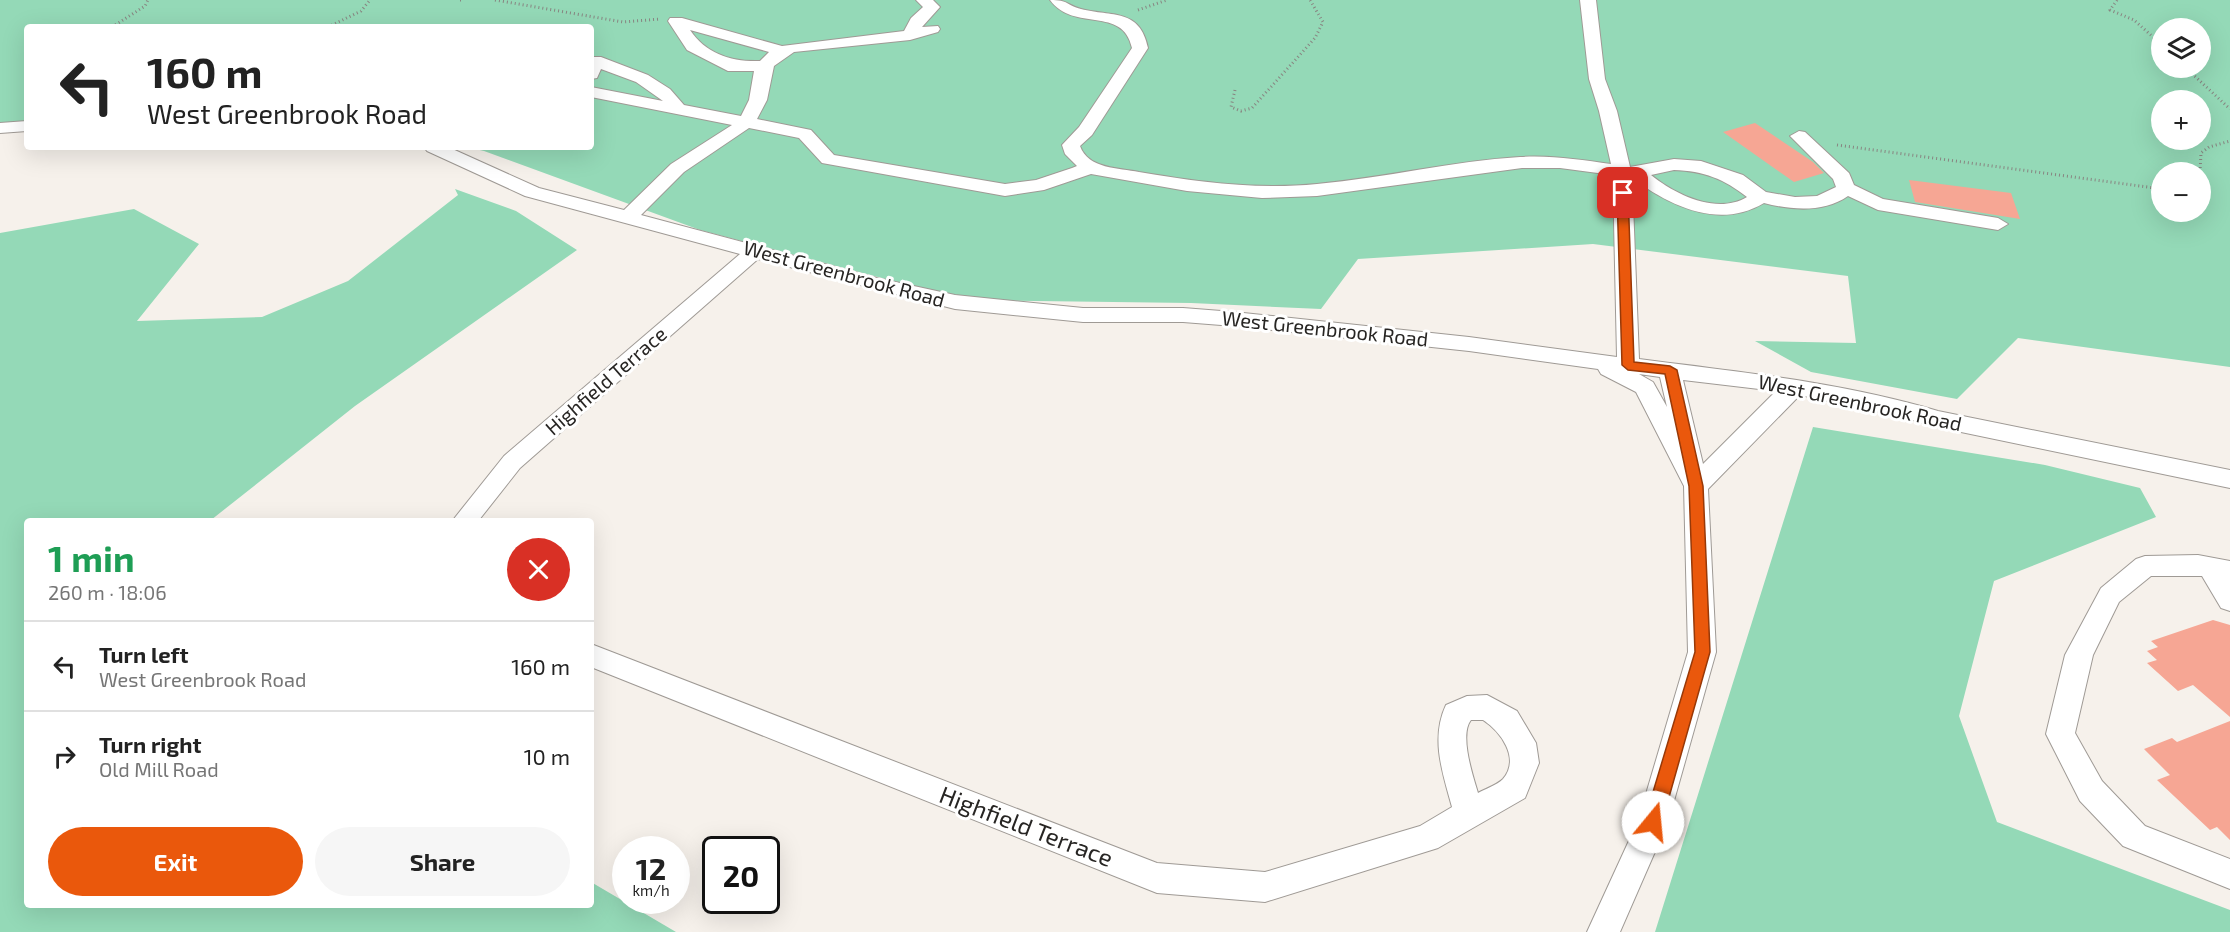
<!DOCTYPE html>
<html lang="en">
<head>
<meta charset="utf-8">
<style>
	:root { --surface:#fff; --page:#f6f6f6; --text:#222; --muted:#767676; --line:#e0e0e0; --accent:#ea580c }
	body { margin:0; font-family:"Exo 2",sans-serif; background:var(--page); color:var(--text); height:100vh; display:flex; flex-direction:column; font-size:22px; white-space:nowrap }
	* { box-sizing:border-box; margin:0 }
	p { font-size:20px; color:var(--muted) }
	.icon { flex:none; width:33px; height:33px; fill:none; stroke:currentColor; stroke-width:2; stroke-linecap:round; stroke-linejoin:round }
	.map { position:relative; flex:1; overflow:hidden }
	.details { position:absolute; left:24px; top:518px; width:570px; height:390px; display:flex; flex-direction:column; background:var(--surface); border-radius:6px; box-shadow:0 6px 24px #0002 }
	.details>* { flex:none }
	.top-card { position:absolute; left:24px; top:24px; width:570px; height:126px; border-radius:6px; box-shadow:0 6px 24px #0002; background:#fff; color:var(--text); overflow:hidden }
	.tools { position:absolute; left:2151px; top:18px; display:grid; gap:12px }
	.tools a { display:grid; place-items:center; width:60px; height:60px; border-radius:50%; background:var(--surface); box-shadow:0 6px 24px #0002; font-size:30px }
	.speed { position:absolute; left:612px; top:836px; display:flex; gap:12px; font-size:30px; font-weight:700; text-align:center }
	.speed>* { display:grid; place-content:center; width:78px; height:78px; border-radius:50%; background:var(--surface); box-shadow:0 6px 24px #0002; line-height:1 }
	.speed small { font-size:15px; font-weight:400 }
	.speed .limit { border:3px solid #111; border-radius:9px; background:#fff; color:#111 }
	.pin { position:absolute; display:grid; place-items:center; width:51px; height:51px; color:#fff; margin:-26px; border-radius:12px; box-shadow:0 3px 9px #0006 }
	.me { position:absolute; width:66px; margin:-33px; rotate:17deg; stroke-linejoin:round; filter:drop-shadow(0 0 4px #0008) }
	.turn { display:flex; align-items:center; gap:21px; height:126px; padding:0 24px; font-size:27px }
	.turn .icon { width:78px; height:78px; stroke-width:2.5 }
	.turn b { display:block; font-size:42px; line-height:51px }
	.round { display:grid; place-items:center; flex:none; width:63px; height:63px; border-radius:32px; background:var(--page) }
	.summary { display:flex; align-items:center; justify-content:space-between; height:102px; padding:0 24px }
	h1 { font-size:36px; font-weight:700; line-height:45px; color:#1e9e55 }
	.button { display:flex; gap:12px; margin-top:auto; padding:12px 24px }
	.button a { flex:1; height:69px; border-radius:36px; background:var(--accent); color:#fff; font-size:24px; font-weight:700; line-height:69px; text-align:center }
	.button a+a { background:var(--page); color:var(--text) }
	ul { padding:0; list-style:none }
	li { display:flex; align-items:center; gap:18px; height:90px; padding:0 24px; border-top:2px solid var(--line) }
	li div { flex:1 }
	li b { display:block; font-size:22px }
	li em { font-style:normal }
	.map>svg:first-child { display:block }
</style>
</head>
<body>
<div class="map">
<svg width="2230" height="932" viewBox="0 0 2230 932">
	<rect width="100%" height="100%" fill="#f6f1eb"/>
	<g fill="#94d9b7" fill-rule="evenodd">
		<path d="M0,0h2230v367l-212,-29 -61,61 -146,-27 -56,-31 101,2 -8,-67 -255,-32 -235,15 -37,50 -130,-6 -226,-3 -265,-70 -216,-79 -17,-4h124v-120h-564v95l-27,2zM2162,28h38v40h-38zM2162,100h38v40h-38zM2162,172h38v40h-38z"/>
		<path d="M455,189l61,22 61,39 -222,156 -144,114h-184v384h564v-22l85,50h-676v-699l134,-24 65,35 -62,77 125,-4 86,-36 110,-86z"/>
		<path d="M1813,427l232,38 95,23 16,29 -162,64 -35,135 38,106 233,88v22h-575z"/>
	</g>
	<g fill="#f6a694">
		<path d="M1755,123l58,39 11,11 -30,9 -71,-50z"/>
		<path d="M1909,180l102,13 9,26 -105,-17z"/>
		<path d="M2213,620l17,5v92l-37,-32 -15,6 -31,-28 10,-3 -10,-9 11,-4 -7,-6z"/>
		<path d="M2230,721v119l-13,-13 -7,3 -53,-50 13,-5 -26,-26 28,-11 5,4z"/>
	</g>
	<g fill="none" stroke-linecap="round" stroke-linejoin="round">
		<defs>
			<g id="minor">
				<path d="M916,0h17l7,7 -18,20 16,-1 2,3 -2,3 -28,8 -116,12 -20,14 -7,34 -10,19 54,11 23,25 171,29 31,-4 36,-12 5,-2 -12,-12 -3,-9 17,-18 53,-79c-9,-43 -58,-15 -82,-48 19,0 16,5 31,9 31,8 59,-1 67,39l-56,87 -12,11c8,23 39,22 59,26 59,10 118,18 178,12 68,-6 135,-23 203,-27 31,-2 61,3 91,7l-12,-53 -10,-32 -9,-79h16l9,79 12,32 13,56 44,-8 27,2 42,14 23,17 29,5 22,-1 19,-9 -3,-8 -43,-43 9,-5 6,1 44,41 5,12 29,14 115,19 10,6 -10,6 -120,-20 -30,-14c-24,17 -57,14 -84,7 -45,27 -94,3 -132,-25l7,181c100,13 201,23 299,52l292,59v18l-293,-61 -38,-11 -99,-21 -92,94 8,163 -48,170 -48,110h-33l51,-111 50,-169 -4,-166 -48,-94 -35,-18 -3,-5 -129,-18 -235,-25 -51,-4h-100l-128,-13 -197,-50 -238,209 -41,52h-26l51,-64 236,-202 -215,-58 -98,-45 -3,-4h24l91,41 85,22 47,-46 61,-39 -141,-28v-10l72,14 -27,-19 -35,-13 -4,9 -6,1v-22h10l47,18 22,14 14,16 57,11 8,-16 5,-29h-26l-41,-21 -19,-29 2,-3h12l100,28 122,-15 7,-13 12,-11zM690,30l79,22 -9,9c-28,1 -54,-7 -70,-31zM749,128l50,10 23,25 183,33 39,-6 47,-16 96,17 75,7 55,-2 205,-28h38l53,7 4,182 -148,-20 -235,-25 -51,-4h-100l-128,-13 -78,-17 -236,-63 43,-43zM1674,170c30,1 50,9 73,27 -30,18 -71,-2 -96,-22zM1639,374l21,3 7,30 -14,-25zM1683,380l93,11 -73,73z"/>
				<path d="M27,121v10l-27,2v-10z"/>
				<path d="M2198,555l32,6v50l-9,-3 -19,-32h-51l-32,26 -26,53 -18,78 27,48 43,45 85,33v30l-107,-43 -43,-45 -34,-67 19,-79 36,-67 35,-29 9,-3z"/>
				<path d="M591,644l566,219 108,9 155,-46 32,-19c-9,-33 -22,-68 -6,-102l21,-9 20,-1 30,16 19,32 3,20 -14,35 -87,50 -173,54 -108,-9 -566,-226zM1483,720c17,11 38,38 20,59 -6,6 -18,10 -25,14 -5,-17 -19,-58 -7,-73z"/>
			</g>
		</defs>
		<use href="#minor" stroke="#9f9a95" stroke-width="2"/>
		<g stroke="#888581" stroke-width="3" stroke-dasharray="1 3" stroke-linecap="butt">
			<path d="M460,0h4"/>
			<path d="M495,0l128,22 37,-3"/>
			<path d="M2117,0l-7,10 24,10 28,25"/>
			<path d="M1138,10l29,-10"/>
			<path d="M112,27l33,-21 3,-6"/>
			<path d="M328,27l33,-16 9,-11"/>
			<path d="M2186,68l44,41"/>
			<path d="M1235,90l-4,17 10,4 11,-3 63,-70 8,-16 -13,-22"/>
			<path d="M1837,145l325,44"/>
			<path d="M2200,172l1,-19 8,-6 21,-6"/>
		</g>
		<use href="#minor" fill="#fff" fill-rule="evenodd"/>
	</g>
	<path fill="#ea580c" stroke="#983908" stroke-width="1.5" d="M1623,190l5,3 6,169 36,4 7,4 26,116 7,166 -48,170 -3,5 -6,3 -6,-3 -3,-5 51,-170 -6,-166 -24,-112 -37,-4 -6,-5 -5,-172z"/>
	<g text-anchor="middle" stroke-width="6" stroke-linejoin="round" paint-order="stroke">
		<g font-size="20" fill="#272523" stroke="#fff">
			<text transform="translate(844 274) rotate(15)" y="7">West Greenbrook Road</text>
			<text transform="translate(1325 329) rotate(6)" y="7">West Greenbrook Road</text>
			<text transform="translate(606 381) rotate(-41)" y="7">Highfield Terrace</text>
			<text transform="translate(1860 403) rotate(12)" y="7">West Greenbrook Road</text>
		</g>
		<g font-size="24" fill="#272523" stroke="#fff">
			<text transform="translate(1026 827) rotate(21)" y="8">Highfield Terrace</text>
		</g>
	</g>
</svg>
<div class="tools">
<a><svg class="icon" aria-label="layers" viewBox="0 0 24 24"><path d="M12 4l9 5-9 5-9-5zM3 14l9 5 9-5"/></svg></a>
<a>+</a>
<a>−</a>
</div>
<div class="speed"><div>12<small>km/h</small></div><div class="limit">20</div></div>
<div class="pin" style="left:1623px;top:193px;background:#d93025"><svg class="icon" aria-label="arrive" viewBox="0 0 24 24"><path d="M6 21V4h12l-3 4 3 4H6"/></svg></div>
<svg class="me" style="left:1653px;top:822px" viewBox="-20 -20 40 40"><circle r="19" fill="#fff"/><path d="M0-13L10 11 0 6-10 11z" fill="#ea580c"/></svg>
<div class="top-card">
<div class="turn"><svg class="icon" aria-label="left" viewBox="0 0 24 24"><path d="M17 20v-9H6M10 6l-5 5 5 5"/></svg><div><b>160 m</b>West Greenbrook Road</div></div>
</div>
<section class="details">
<div class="summary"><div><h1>1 min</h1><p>260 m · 18:06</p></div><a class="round" style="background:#d93025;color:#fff"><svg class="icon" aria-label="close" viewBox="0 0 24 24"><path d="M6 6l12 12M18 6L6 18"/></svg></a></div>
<ul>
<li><svg class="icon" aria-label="left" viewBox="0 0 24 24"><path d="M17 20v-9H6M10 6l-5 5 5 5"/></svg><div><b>Turn left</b><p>West Greenbrook Road</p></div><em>160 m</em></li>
<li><svg class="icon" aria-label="right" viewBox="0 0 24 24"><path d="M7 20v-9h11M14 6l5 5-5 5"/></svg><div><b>Turn right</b><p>Old Mill Road</p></div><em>10 m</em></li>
</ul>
<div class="button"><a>Exit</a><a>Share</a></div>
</section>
</div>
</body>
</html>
